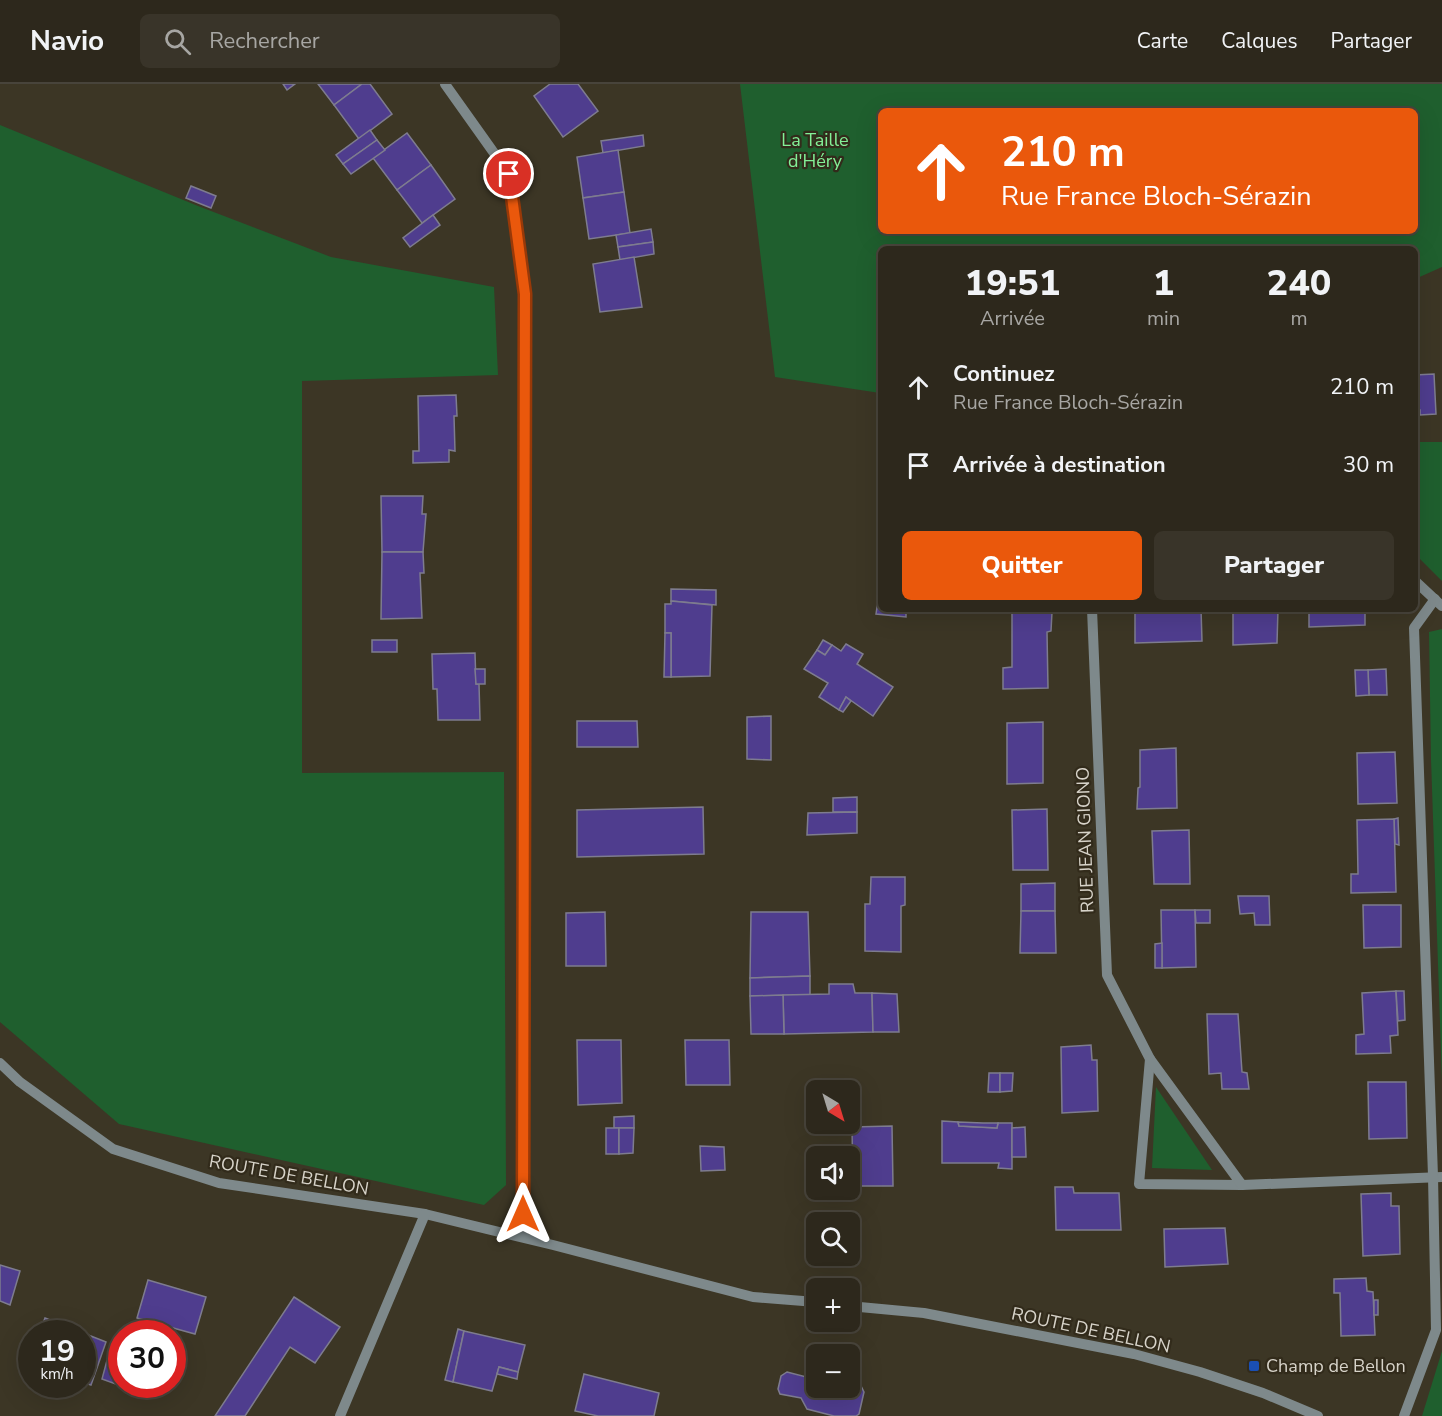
<!DOCTYPE html>
<html lang="fr">
<head>
<meta charset="utf-8">
<style>
	:root { --surface:#2d281c; --page:#393429; --text:#f1f3f6; --muted:#a7a6a3; --line:#48443b; --accent:#ea580c }
	body { margin:0; font-family:"Nunito Sans",sans-serif; background:var(--page); color:var(--text); height:100vh; display:flex; flex-direction:column; font-size:22px; white-space:nowrap }
	* { box-sizing:border-box; margin:0 }
	p { font-size:20px; color:var(--muted) }
	.icon { flex:none; width:33px; height:33px; fill:none; stroke:currentColor; stroke-width:2; stroke-linecap:round; stroke-linejoin:round }
	.map { position:relative; flex:1; overflow:hidden }
	.side { position:absolute; left:878px; top:162px; width:540px; height:366px; display:flex; flex-direction:column; background:var(--surface); border-radius:9px; box-shadow:0 6px 24px #0002,0 0 0 2px var(--line) }
	.side>* { flex:none }
	.hud { position:absolute; left:878px; top:24px; width:540px; height:126px; border-radius:9px; box-shadow:0 6px 24px #0002,0 0 0 2px var(--line); background:#ea580c; color:#fff; overflow:hidden }
	.needle { width:39px; rotate:142deg }
	.buttons { position:absolute; left:806px; top:996px; display:grid; gap:12px }
	.buttons a { display:grid; place-items:center; width:54px; height:54px; border-radius:9px; background:var(--surface); box-shadow:0 6px 24px #0002,0 0 0 2px var(--line); font-size:30px }
	.speed { position:absolute; left:18px; top:1236px; display:flex; gap:12px; font-size:30px; font-weight:700; text-align:center }
	.speed>* { display:grid; place-content:center; width:78px; height:78px; border-radius:50%; background:var(--surface); box-shadow:0 6px 24px #0002,0 0 0 2px var(--line); line-height:1 }
	.speed small { font-size:15px; font-weight:400 }
	.speed .limit { border:9px solid #d22; background:#fff; color:#111 }
	.pin { position:absolute; display:grid; place-items:center; width:51px; height:51px; color:#fff; margin:-26px; border:3px solid #fff; border-radius:50%; box-shadow:0 2px 6px #0007 }
	.me { position:absolute; width:66px; margin:-33px; rotate:0deg; stroke-linejoin:round; filter:drop-shadow(0 0 4px #0008) }
	.turn { display:flex; align-items:center; gap:21px; height:126px; padding:0 24px; font-size:27px }
	.turn .icon { width:78px; height:78px; stroke-width:2.5 }
	.turn b { display:block; font-size:42px; line-height:51px }
	.eta { display:flex; justify-content:space-evenly; align-items:center; height:102px; text-align:center }
	.eta b { font-size:36px; font-weight:800; line-height:42px }
	.primary-button { display:flex; gap:12px; margin-top:auto; padding:12px 24px }
	.primary-button a { flex:1; height:69px; border-radius:9px; background:var(--accent); color:#fff; font-size:24px; font-weight:800; line-height:69px; text-align:center }
	.primary-button a+a { background:var(--page); color:var(--text) }
	ul { padding:0; list-style:none }
	li { display:flex; align-items:center; gap:18px; height:78px; padding:0 24px }
	li div { flex:1 }
	li b { display:block; font-size:22px }
	li em { font-style:normal }
	header { display:flex; align-items:center; gap:36px; box-sizing:border-box; height:84px; padding:0 30px; background:var(--surface); border-bottom:2px solid var(--line) }
	header strong { font-size:28px }
	nav { display:flex; gap:33px; margin-inline-start:auto; font-size:21px }
	.search { width:420px; height:54px; background:var(--page); display:flex; align-items:center; gap:15px; box-sizing:border-box; padding:0 21px; border-radius:9px; color:var(--muted); font-size:22px }
	.map>svg:first-child { display:block }
</style>
</head>
<body>
<header>
<strong>Navio</strong>
<div class="search"><svg class="icon" aria-label="search" viewBox="0 0 24 24"><circle cx="10" cy="10" r="6"/><path d="M15 15l6 6"/></svg>Rechercher</div>
<nav><a>Carte</a><a>Calques</a><a>Partager</a></nav>
</header>
<div class="map">
<svg width="1442" height="1332" viewBox="0 0 1442 1332">
	<rect width="100%" height="100%" fill="#3c3625"/>
	<g fill="#1f5f2e" fill-rule="evenodd">
		<path d="M740,0h702v183l-27,12 -1,-30h-534v144l-105,-16zM880,27h534v120h-534z"/>
		<path d="M0,41l198,81 133,51 163,30 4,88 -196,6v392l202,-1 2,413 -22,20 -365,-81 -119,-102z"/>
		<path d="M1415,358h27v139l-27,-27z"/>
		<path d="M1442,545v452l-11,-322 -2,-127z"/>
		<path d="M1156,1003l56,83 -60,-2z"/>
		<path d="M1442,1267v65h-20z"/>
	</g>
	<g fill="#4f3d8e" stroke="#7e7c8f" stroke-width="1.5">
		<path d="M283,0h12l-8,6z"/>
		<path d="M318,0h44l-28,21z"/>
		<path d="M362,0h8l22,30 -33,25 -25,-34z"/>
		<path d="M550,0h28l20,27 -35,26 -29,-41z"/>
		<path d="M370,46l7,10 -34,24 -7,-9z"/>
		<path d="M407,49l24,32 -34,25 -24,-32z"/>
		<path d="M643,51l1,11 -41,7 -2,-12z"/>
		<path d="M377,56l8,10 -34,24 -8,-10z"/>
		<path d="M618,66l6,42 -41,6 -6,-41z"/>
		<path d="M431,81l24,34 -33,24 -25,-33z"/>
		<path d="M191,102l25,10 -5,12 -25,-10z"/>
		<path d="M624,108l6,41 -41,6 -6,-41z"/>
		<path d="M433,131l7,10 -30,22 -7,-9z"/>
		<path d="M651,145l2,13 -35,5 -2,-12z"/>
		<path d="M653,158l1,12 -34,6 -2,-13z"/>
		<path d="M634,173l8,50 -42,5 -7,-48z"/>
		<path d="M1434,290l2,40 -16,1v-5h-6v-35z"/>
		<path d="M456,311l1,21h-3l1,35 -6,-1v12l-36,1v-12h6l-1,-55z"/>
		<path d="M381,412h42l-1,18h4l-3,38h-41z"/>
		<path d="M382,468h41l1,21h-4l2,45 -41,1z"/>
		<path d="M671,505l45,1v15l-45,-4z"/>
		<path d="M671,517l41,4 -2,71 -39,1v-44h-6v-29h6z"/>
		<path d="M878,517h2v8l26,3v5l-30,-3z"/>
		<path d="M890,525h17l-1,3z"/>
		<path d="M1135,525h66l1,32 -67,2z"/>
		<path d="M1233,525h45l-1,34 -44,2z"/>
		<path d="M1309,525h56v16l-56,2z"/>
		<path d="M1012,528h40l-1,19 -4,1 1,56 -45,1v-21l9,-1z"/>
		<path d="M665,549h6v44h-7z"/>
		<rect x="372" y="556" width="25" height="12"/>
		<path d="M823,556l9,5 -7,10 -8,-5z"/>
		<path d="M846,560l17,10 -6,10 36,23 -20,29 -27,-19 -7,13 -20,-13 9,-14 -24,-14 13,-19 8,5 7,-10 9,6z"/>
		<path d="M475,569l1,31h3l1,36h-42l-1,-31h-4l-1,-35z"/>
		<path d="M475,585h10v15h-9z"/>
		<path d="M1386,585l1,26h-18l-1,-25z"/>
		<path d="M1355,586h13l1,25 -13,1z"/>
		<path d="M846,613l5,4 -8,11 -4,-2z"/>
		<path d="M771,632v44l-24,-1v-42z"/>
		<path d="M577,637h60l1,26h-61z"/>
		<path d="M1043,638v61l-36,1v-61z"/>
		<path d="M1176,664l1,60 -40,1 1,-21 2,-1v-37z"/>
		<path d="M1395,668l2,51 -39,1 -1,-51z"/>
		<path d="M857,713v15h-24v-14z"/>
		<path d="M703,723l1,47 -127,3v-47z"/>
		<path d="M1047,725l1,61h-35l-1,-60z"/>
		<path d="M857,728v21l-50,2 1,-22z"/>
		<path d="M1398,734l1,27 -4,-1 -1,-25z"/>
		<path d="M1394,735l2,73 -45,1v-19h7l-1,-54z"/>
		<path d="M1189,746l1,54h-36l-2,-53z"/>
		<path d="M871,793h34v28l-4,1v46l-36,-1v-47h5z"/>
		<path d="M1055,799v28h-34v-27z"/>
		<path d="M1238,812h31l1,29h-15l-1,-12 -14,1z"/>
		<path d="M1363,821h38v42l-37,1z"/>
		<path d="M1161,826h34l1,57 -34,1z"/>
		<path d="M1195,826h15v13h-14z"/>
		<path d="M1021,827h34l1,42h-36z"/>
		<path d="M605,828l1,54h-40v-53z"/>
		<path d="M751,828h57l2,64 -60,2z"/>
		<path d="M1162,859v25h-7v-24z"/>
		<path d="M810,892v19l-60,1v-18z"/>
		<path d="M829,900h24l2,9h17l1,39 -89,2 -1,-39 46,-1z"/>
		<path d="M1396,907l2,44 -8,1 1,17 -35,1v-19l8,-1 -2,-41z"/>
		<path d="M1396,907h8l1,29 -7,1z"/>
		<path d="M872,909l25,1 2,38h-26z"/>
		<path d="M783,911l1,39h-33l-1,-38z"/>
		<path d="M1207,930h31l4,58 5,1 2,16h-27l-1,-16 -12,1z"/>
		<path d="M577,956h44l1,63 -44,2z"/>
		<path d="M685,956h44l1,45h-44z"/>
		<path d="M1091,961l1,15h5l1,51 -36,2 -1,-66z"/>
		<path d="M989,989h11v19h-12z"/>
		<path d="M1000,989h13l-1,18 -12,1z"/>
		<path d="M1368,998h38l1,56 -38,1z"/>
		<path d="M634,1032v12h-20v-11z"/>
		<path d="M942,1037l16,1 1,4 38,2 1,-5h14v46l-14,-1 1,-5h-57z"/>
		<path d="M958,1038l25,1h15l-1,5 -38,-2z"/>
		<path d="M892,1042l1,60h-40l-1,-59z"/>
		<path d="M1025,1043l1,30h-14v-29z"/>
		<rect x="606" y="1044" width="13" height="26"/>
		<path d="M619,1044h15l-1,25 -14,1z"/>
		<path d="M700,1062l24,1 1,23 -24,1z"/>
		<path d="M1055,1103h18l1,6h45l2,37h-65z"/>
		<path d="M1391,1109v13h8l1,48 -37,2 -2,-62z"/>
		<path d="M1225,1144l3,36 -63,3 -1,-38z"/>
		<path d="M0,1181l20,6 -10,34 -10,-4z"/>
		<path d="M1366,1194l1,13 6,1 2,43 -34,1 -1,-43h-6v-14z"/>
		<path d="M148,1196l58,17 -11,37 -58,-16z"/>
		<path d="M294,1213l46,30 -25,36 -25,-16 -45,69h-30z"/>
		<rect x="1374" y="1216" width="4" height="15"/>
		<path d="M45,1234l61,24 -15,43 -9,-3v-48h-43z"/>
		<path d="M458,1245l6,2 -11,51 -8,-2z"/>
		<path d="M464,1247l61,14 -7,27 -19,-5 -7,24 -39,-9z"/>
		<path d="M109,1269l13,5v26h2v3l-22,-8z"/>
		<path d="M499,1283l19,5 -1,7 -20,-5z"/>
		<path d="M787,1288l23,6 6,-5v15h33v-7l11,3 4,8 -5,22 -3,2h-22l-27,-7 -6,-11 -21,-4 -2,-5 3,-13z"/>
		<path d="M584,1290l75,19 -5,23h-56l-23,-5z"/>
	</g>
	<g fill="none" stroke-linecap="round" stroke-linejoin="round">
		<g stroke="#7e898b" stroke-width="10">
			<path d="M445,0l64,90 16,120 -2,943"/>
			<path d="M1414,496l28,26"/>
			<path d="M1092,525l15,366 43,84 -11,125 103,1"/>
			<path d="M1150,975l92,126 200,-8"/>
			<path d="M0,979l20,19 93,67 106,34 206,31 128,31 200,52 63,5"/>
			<path d="M849,1222l75,7 210,41 66,18 63,21 55,23"/>
			<path d="M340,1332l85,-202"/>
			<path d="M1404,1332l32,-86 -3,-154 -19,-548 21,-29"/>
		</g>
	</g>
	<g fill="none" stroke-linecap="round" stroke-linejoin="round">
		<defs>
			<path id="route" d="M509,90l16,120 -2,920"/>
		</defs>
		<use href="#route" stroke="#983908" stroke-width="15"/>
		<use href="#route" stroke="#ea580c" stroke-width="10"/>
	</g>
	<rect fill="#1a4fb4" stroke="#322b1b" stroke-width="2" x="1248" y="1276" width="12" height="12" rx="3"/>
	<g text-anchor="middle" stroke-width="4.5" stroke-linejoin="round" paint-order="stroke">
		<g font-size="18" fill="#83f097" stroke="#322b1b">
			<text x="815" y="62">La Taille<tspan x="815" dy="21">d'Héry</tspan></text>
		</g>
		<g font-size="18" fill="#d7d3c9" stroke="#322b1b">
			<text transform="translate(1085 756) rotate(-92)" y="6">RUE JEAN GIONO</text>
			<text transform="translate(289 1091) rotate(10)" y="6">ROUTE DE BELLON</text>
			<text transform="translate(1091 1246) rotate(12)" y="6">ROUTE DE BELLON</text>
		</g>
		<g font-size="18" fill="#d7d3c9" stroke="#322b1b" text-anchor="start">
			<text x="1266" y="1288">Champ de Bellon</text>
		</g>
	</g>
</svg>
<div class="buttons">
<a><svg class="needle" viewBox="-14 -14 28 28"><path d="M0-13l5 13h-10z" fill="#e53935"/><path d="M0 13l5-13h-10z" fill="#a7a6a3"/></svg></a>
<a><svg class="icon" aria-label="sound" viewBox="0 0 24 24"><path d="M4 9h4l5-4v14l-5-4H4zM17 9q2 3 0 6"/></svg></a>
<a><svg class="icon" aria-label="search" viewBox="0 0 24 24"><circle cx="10" cy="10" r="6"/><path d="M15 15l6 6"/></svg></a>
<a>+</a>
<a>−</a>
</div>
<div class="speed"><div>19<small>km/h</small></div><div class="limit">30</div></div>
<div class="pin" style="left:509px;top:90px;background:#d93025"><svg class="icon" aria-label="arrive" viewBox="0 0 24 24"><path d="M6 21V4h12l-3 4 3 4H6"/></svg></div>
<svg class="me" style="left:523px;top:1130px" viewBox="-20 -20 40 40"><path d="M0-17L14 15 0 8-14 15z" fill="#ea580c" stroke="#fff" stroke-width="4"/></svg>
<div class="hud">
<div class="turn"><svg class="icon" aria-label="ahead" viewBox="0 0 24 24"><path d="M12 20V5M6 11l6-6 6 6"/></svg><div><b>210 m</b>Rue France Bloch-Sérazin</div></div>
</div>
<section class="side">
<div class="eta">
<div><b>19:51</b><p>Arrivée</p></div>
<div><b>1</b><p>min</p></div>
<div><b>240</b><p>m</p></div>
</div>
<ul>
<li><svg class="icon" aria-label="ahead" viewBox="0 0 24 24"><path d="M12 20V5M6 11l6-6 6 6"/></svg><div><b>Continuez</b><p>Rue France Bloch-Sérazin</p></div><em>210 m</em></li>
<li><svg class="icon" aria-label="arrive" viewBox="0 0 24 24"><path d="M6 21V4h12l-3 4 3 4H6"/></svg><div><b>Arrivée à destination</b></div><em>30 m</em></li>
</ul>
<div class="primary-button"><a>Quitter</a><a>Partager</a></div>
</section>
</div>
</body>
</html>
